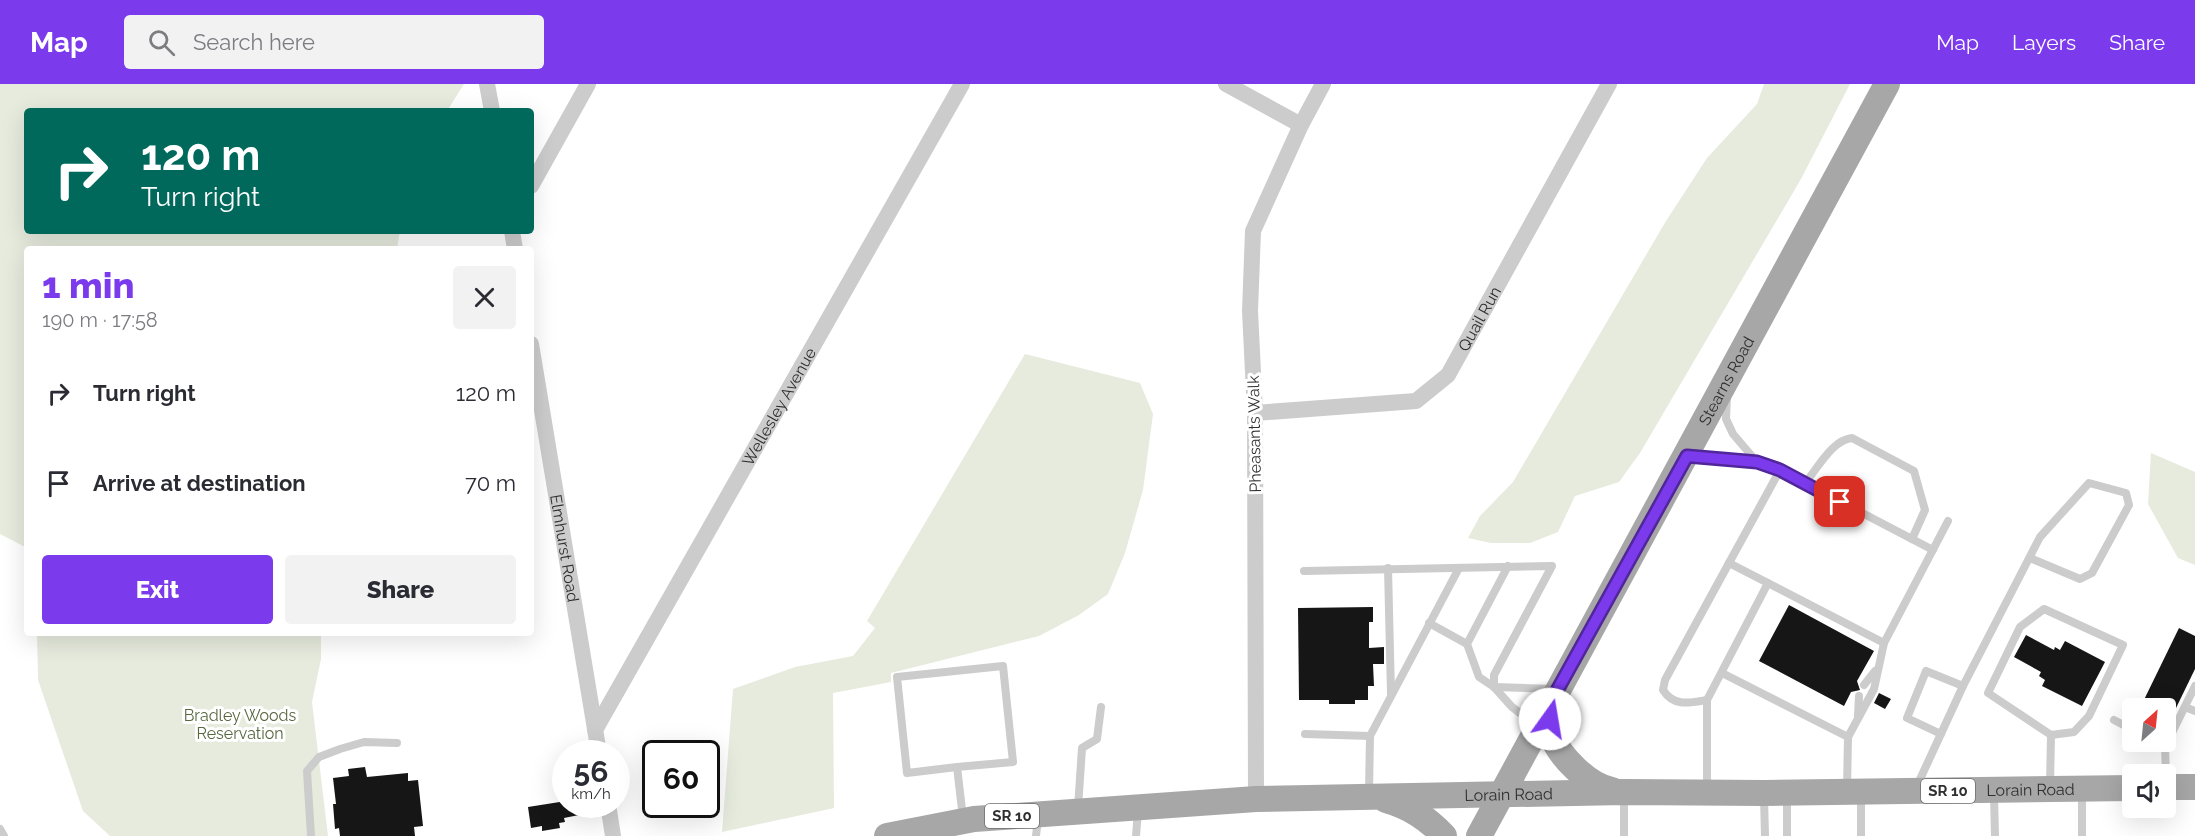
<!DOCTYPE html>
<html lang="en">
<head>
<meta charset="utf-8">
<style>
	:root { --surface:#fff; --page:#f2f2f3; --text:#2b2b33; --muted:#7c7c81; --accent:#7c3aed }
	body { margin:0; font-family:Raleway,sans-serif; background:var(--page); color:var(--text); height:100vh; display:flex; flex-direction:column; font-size:22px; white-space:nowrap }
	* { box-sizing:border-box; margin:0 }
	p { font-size:20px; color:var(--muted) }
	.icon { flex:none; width:33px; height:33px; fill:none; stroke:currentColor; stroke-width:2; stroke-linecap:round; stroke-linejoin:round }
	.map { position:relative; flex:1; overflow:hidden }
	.details { position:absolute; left:24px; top:162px; width:510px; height:390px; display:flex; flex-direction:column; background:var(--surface); border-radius:6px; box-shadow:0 6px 24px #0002 }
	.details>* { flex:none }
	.guide { position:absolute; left:24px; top:24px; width:510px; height:126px; border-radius:6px; box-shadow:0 6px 24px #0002; background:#00695c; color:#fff; overflow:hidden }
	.needle { width:39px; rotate:27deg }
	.buttons { position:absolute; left:2122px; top:614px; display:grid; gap:12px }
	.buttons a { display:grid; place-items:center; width:54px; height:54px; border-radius:6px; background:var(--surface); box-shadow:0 6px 24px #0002; font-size:30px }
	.speed { position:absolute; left:552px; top:656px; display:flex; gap:12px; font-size:30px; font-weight:700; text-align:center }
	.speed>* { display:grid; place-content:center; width:78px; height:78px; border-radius:50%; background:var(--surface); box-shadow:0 6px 24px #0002; line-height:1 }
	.speed small { font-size:15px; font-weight:400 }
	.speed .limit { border:3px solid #111; border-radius:9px; background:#fff; color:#111 }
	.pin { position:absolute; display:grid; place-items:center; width:51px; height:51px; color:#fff; margin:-26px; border-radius:12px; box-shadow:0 3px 9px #0006 }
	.me { position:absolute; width:66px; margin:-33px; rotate:13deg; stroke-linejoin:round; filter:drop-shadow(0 0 4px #0008) }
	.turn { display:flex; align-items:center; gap:21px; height:126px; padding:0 18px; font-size:27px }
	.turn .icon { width:78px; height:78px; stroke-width:2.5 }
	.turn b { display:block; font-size:42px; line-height:51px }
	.round { display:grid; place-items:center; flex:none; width:63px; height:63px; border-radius:6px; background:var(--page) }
	.head { display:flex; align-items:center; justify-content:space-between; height:102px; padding:0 18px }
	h1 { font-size:36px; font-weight:800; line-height:45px; color:var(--accent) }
	.cta { display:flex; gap:12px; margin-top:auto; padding:12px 18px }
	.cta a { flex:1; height:69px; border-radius:6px; background:var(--accent); color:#fff; font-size:24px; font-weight:800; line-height:69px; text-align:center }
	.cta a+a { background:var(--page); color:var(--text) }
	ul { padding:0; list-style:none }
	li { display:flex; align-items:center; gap:18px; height:90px; padding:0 18px }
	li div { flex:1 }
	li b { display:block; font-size:22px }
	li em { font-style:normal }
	header { display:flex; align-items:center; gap:36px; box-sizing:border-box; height:84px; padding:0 30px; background:var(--accent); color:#fff }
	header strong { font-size:28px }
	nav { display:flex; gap:33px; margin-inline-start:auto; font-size:21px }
	.search { width:420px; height:54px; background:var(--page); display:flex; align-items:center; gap:15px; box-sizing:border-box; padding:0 21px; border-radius:6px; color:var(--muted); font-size:22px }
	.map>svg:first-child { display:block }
</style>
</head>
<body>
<header>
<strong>Map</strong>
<div class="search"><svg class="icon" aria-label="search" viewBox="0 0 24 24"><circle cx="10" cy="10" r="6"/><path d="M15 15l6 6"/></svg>Search here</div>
<nav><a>Map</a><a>Layers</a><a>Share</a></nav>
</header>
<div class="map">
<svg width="2195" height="752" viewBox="0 0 2195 752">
	<rect width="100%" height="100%" fill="#fff"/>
	<g fill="#e6ebde">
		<path d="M0,0h464l-17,27h-420v120h373l-3,18h-370v299l-27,-14z"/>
		<path d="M1764,0h86l-49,95 -161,274 -21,29 -44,14 -17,36 -28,11h-39l-23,-5 12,-22 33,-34 153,-261 41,-63 50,-54z"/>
		<path d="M1025,270l115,29 13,31 -10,76 -18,63 -17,41 -29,21 -40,21 -148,37v9l-58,11 1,115 -112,24 11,-143 62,-22 58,-11 22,-28 -8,-7z"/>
		<path d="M2151,369l44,19v93l-17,-7 -30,-54z"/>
		<path d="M37,549h284v26l-9,43 16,134h-218l-27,-25 -45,-131z"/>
	</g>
	<g fill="#161616">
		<path d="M1789,521l85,46 -17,30 3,9 -9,2 -7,14 -85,-45z"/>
		<path d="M1373,523v15h-4v26l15,-1v17h-11l1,22h-6v14h-13v4h-26v-4h-30l-1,-92z"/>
		<path d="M2179,544l16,8v33l-19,39h-36z"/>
		<path d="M2026,551l28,15 1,-3 5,3 5,-9 40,21 -23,44 -40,-20 3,-6 -6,-4 2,-4 -27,-15z"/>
		<path d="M1879,609l12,6 -6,10 -11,-6z"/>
		<path d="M365,683l2,10 41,-4v8l10,-1 5,46 -9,1 1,9h-75l-1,-8 -4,1 -2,-25h3l-3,-26 16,-2 -1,-7z"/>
		<path d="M566,717v3h11l2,11 -15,3 1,4 -6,1 1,5 -18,3v-5l-11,2 -3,-21z"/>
	</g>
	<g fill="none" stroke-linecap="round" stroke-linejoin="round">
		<g stroke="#ccc" stroke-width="8">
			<path d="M1727,311l-1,24 7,15 24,28"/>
			<path d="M1690,372l67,6 23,8 153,80"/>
			<path d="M1805,399c13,-15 27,-43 47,-45l62,33 11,39 -13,29"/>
			<path d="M1729,479l51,-93"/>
			<path d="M1388,484l3,126"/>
			<path d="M1304,487l248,-5 -58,109v12"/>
			<path d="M2044,525l79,36 -34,71 -15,16 -23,3 -63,-42 32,-66z"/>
			<path d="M1429,539l38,21 12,33 15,10 18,20 25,19"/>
			<path d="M1467,560l41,-78"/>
			<path d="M1722,589l126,64"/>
			<path d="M1864,601l11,-14"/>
			<path d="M1494,603l60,2"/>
			<path d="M1707,616c-18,3 -33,7 -44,-10l2,-10 64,-117 155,80"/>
			<path d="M2185,623l10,4"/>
			<path d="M1858,632l1,-20"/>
			<path d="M2114,636l19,10"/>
			<path d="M1305,650l65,2"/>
			<path d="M1941,650l-34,-16 19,-47 37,15"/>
			<path d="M2153,657l12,6"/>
			<path d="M957,683l-50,6 -10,-96 106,-11 10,96 -56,5 6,51"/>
			<path d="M2166,690l-1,-27 30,-61"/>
			<path d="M2050,702l1,-51"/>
			<path d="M1916,704l47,-102 77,-149 49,-54 37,10 3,12 -37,68 -12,6 -50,-21"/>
			<path d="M1707,705v-89l61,-117"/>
			<path d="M1847,705l1,-52 26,-48 10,-46 64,-122"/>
			<path d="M1369,710l1,-58 89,-168"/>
			<path d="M1861,710v42"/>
			<path d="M1994,710l1,42"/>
			<path d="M1624,712v40"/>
			<path d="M1764,713l1,39"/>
			<path d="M1078,724l4,-60 15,-9 4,-32"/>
			<path d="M0,745l4,7"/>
			<path d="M311,752l-4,-65 12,-14 21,-8 24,-7 33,1"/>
			<path d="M1036,752l2,-18"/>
			<path d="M1136,752l2,-25"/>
			<path d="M1787,752v-39"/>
			<path d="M2082,752v-45"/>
		</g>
		<g stroke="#ccc" stroke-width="16">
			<path d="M487,0l5,27"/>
			<path d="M1226,0l75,41"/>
			<path d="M531,102l57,-102"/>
			<path d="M512,147l3,18"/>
			<path id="s1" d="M531,260l68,409"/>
			<path id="s2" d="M1255,329l161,-12 32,-26 161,-291"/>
			<path id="s3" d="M595,646l367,-646"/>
			<path d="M1256,715l-1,-386 -5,-102 3,-80 48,-106 22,-41"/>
			<path d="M608,720l5,32"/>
		</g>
		<g stroke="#a7a7a7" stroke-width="26">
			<path d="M1549,621c1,8 0,20 2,28 7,23 38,53 61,57"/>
			<path d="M2166,703h29"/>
			<path d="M1386,716c24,7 41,18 58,36"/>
			<path id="s4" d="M887,752l87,-17 282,-20 368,-7 140,1 369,-5"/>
			<path id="s5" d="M1479,752l408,-752"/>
		</g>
	</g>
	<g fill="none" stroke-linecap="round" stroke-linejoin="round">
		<defs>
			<path id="route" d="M1550,635l-1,-14 138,-249 70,6 23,8 60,32"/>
		</defs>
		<use href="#route" stroke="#51269a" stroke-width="15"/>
		<use href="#route" stroke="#7c3aed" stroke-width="10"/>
	</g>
	<g text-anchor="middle" stroke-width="6" stroke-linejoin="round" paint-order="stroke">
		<g fill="#fff" stroke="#6d6d6d" stroke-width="1.5">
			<rect x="1921" y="695" width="54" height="24" rx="4.5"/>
			<rect x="985" y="720" width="54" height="24" rx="4.5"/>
		</g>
		<g font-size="15" font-weight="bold" fill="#2f2f2f">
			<text x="1948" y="712">SR 10</text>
			<text x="1012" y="737">SR 10</text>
		</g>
		<g font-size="16" fill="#2f2f2f" stroke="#fff">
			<text dy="6" stroke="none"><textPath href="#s2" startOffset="267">Quail Run</textPath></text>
			<text dy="6" stroke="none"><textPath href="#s5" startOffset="518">Stearns Road</textPath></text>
			<text dy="6" stroke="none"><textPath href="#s3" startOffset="372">Wellesley Avenue</textPath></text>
			<text transform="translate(1254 350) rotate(-91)" y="6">Pheasants Walk</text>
			<text dy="6" stroke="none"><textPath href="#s1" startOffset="207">Elmhurst Road</textPath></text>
			<text dy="6" stroke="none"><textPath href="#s4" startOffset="1146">Lorain Road</textPath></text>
			<text dy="6" stroke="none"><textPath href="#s4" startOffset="624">Lorain Road</textPath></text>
		</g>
		<g font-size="16" fill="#57673f" stroke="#fff">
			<text x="240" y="637">Bradley Woods<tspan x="240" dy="18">Reservation</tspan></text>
		</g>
	</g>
</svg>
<div class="buttons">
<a><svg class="needle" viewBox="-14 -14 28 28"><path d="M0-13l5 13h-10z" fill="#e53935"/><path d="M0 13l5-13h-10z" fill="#7c7c81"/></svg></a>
<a><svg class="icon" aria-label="sound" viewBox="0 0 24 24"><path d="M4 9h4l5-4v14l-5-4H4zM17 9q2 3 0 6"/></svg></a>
</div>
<div class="speed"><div>56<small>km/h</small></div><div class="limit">60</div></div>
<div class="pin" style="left:1840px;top:418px;background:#d93025"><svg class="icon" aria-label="arrive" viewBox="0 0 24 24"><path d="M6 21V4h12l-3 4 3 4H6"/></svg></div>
<svg class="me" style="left:1550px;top:635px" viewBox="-20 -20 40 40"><circle r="19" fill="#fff"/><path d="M0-13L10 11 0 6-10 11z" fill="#7c3aed"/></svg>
<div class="guide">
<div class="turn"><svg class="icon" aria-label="right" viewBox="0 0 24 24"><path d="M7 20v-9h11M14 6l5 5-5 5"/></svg><div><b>120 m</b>Turn right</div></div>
</div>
<section class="details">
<div class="head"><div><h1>1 min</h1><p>190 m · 17:58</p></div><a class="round"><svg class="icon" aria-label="close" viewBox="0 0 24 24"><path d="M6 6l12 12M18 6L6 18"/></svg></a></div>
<ul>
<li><svg class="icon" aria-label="right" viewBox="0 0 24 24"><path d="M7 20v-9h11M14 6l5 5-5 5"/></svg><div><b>Turn right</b></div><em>120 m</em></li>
<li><svg class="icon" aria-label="arrive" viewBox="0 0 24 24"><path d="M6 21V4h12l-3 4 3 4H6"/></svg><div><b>Arrive at destination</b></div><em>70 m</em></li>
</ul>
<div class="cta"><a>Exit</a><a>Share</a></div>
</section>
</div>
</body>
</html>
